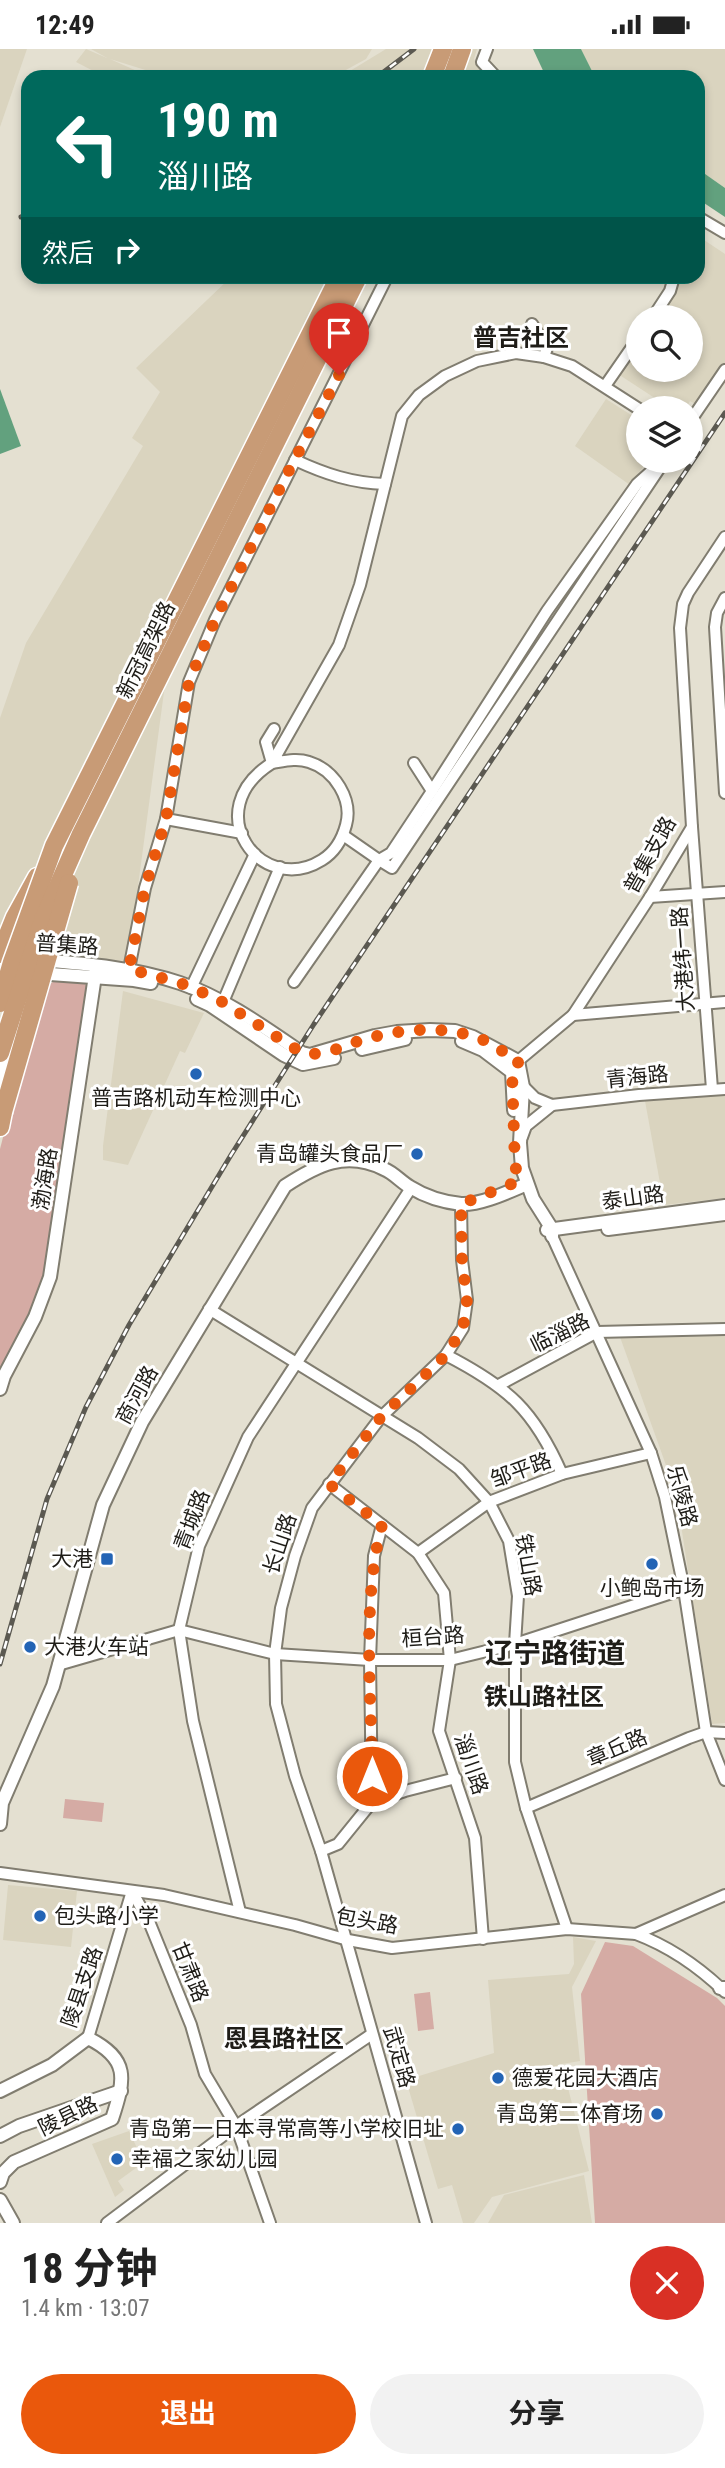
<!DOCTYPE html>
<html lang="zh">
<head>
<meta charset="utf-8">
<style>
	:root { --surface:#fff; --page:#f2f2f2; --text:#222; --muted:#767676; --accent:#ea580c }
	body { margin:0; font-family:"Roboto Condensed","Noto Sans SC",sans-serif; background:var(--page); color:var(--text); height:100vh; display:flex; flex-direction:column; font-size:26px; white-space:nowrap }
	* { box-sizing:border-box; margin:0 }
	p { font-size:23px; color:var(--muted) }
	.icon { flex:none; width:38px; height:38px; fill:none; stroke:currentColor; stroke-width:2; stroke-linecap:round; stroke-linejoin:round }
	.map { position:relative; height:2174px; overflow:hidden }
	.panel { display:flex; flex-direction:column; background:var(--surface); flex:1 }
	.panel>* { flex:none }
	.top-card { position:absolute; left:21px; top:21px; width:684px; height:214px; border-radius:21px; box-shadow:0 4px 10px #0003; background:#00695c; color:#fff; overflow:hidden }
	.tools { position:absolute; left:626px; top:256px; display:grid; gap:14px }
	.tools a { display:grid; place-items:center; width:77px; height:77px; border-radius:50%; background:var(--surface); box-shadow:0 4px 10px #0003; font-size:35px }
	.pin { position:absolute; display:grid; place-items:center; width:60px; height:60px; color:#fff; margin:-72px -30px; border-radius:50% 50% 50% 0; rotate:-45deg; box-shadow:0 0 7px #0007 }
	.pin .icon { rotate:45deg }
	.me { position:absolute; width:77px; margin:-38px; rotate:0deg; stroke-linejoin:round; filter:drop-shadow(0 0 5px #0008) }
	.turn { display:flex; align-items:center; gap:24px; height:147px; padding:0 21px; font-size:32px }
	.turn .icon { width:91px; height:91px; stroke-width:2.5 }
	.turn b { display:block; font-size:49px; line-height:60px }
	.then { display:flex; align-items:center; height:66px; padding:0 21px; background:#0003; gap:14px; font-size:26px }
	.round { display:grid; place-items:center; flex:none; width:74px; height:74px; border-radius:37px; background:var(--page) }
	.summary { display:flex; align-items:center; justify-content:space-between; height:119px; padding:0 21px }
	h1 { font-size:42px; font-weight:700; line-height:52px }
	.button { display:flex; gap:14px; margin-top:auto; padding:14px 21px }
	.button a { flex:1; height:80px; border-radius:42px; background:var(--accent); color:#fff; font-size:28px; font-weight:700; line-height:80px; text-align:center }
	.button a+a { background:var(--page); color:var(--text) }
	.status { display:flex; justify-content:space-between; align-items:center; height:49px; padding:0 35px; background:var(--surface); direction:ltr }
	.status svg { height:19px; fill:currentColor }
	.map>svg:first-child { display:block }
</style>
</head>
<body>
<div class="status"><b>12:49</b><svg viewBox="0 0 49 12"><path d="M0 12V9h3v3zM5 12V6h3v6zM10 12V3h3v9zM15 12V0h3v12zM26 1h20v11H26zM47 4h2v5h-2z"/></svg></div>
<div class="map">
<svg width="725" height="2174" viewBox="0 0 725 2174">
	<rect width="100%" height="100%" fill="#e4e0d1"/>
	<g fill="#dad4bf">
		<path d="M0,0h27l-27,78z"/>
		<path d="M86,0l21,9 -16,-9h281l-6,10 -33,18h-165l-58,-18 27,12 22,6h-54l-29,-15z"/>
		<path d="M386,0h91l-3,10 10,18h-144z"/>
		<path d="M581,0h144v139l-27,-19v-92h-103z"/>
		<path d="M698,187l27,18v110l-28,41 -7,-4 -4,7h-16l-52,-34 21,-29v24h52v-52h-33l19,-27 4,-13h17z"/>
		<path d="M231,228h112l-153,316 -26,99 -36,269 -128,-7v-236l26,-75 117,-197 -11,-8 28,-46 -24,-24z"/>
		<path d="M606,350l33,21v40h9l-18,25 -55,-39z"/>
		<path d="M123,942l81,22 -19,40 -5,-2 -52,114 -25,-5v-14z"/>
		<path d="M725,1045v104l-61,7 -19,-104z"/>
		<path d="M725,1287v387l-13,1 -36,-231 -56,-156z"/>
		<path d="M8,1836l69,6 -6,56 -68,-7z"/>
		<path d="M573,1888l23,4 -24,46 8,74 -18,3 27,107 -97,26 -18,26h-11l-11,-38 -14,4 -32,-109 88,-27 -6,-73 81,-6 5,-10z"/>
		<path d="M129,2082l8,17 -5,5 8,12 -22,16 6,9 -9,7 -23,-53z"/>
		<path d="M584,2126l8,48h-104l16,-28z"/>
	</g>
	<g fill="#d5aba4">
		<path d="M65,932l19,2 6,6 -47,295 -43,96v-231l28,-109 16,-52 9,-6z"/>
		<path d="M65,1750l39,4 -2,19 -39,-4z"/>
		<path d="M605,1893l28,4 84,52 8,8v217h-130l-14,-229z"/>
		<path d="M430,1943l4,37 -16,2 -4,-37z"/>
	</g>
	<g fill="#62a17e">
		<path d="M533,0h48l14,28h-49z"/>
		<path d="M698,120l27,19v29l-27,-18z"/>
		<path d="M0,340l21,57 -21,8z"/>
	</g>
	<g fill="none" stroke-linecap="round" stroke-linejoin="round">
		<defs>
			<g id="minor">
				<path d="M487,0l-5,13 14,15"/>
				<path d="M698,168l27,16"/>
				<path d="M653,268l17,-26 4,-14"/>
				<path d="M532,275l15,24 -3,9"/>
				<path d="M605,337l34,-49"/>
				<path d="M691,371l34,-50"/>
				<path d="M295,411c30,14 57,23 90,24"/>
				<path d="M725,549l-8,15 -2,14 10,166"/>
				<path d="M272,714c13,-2 25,-5 37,-1 26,8 44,38 37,63 -4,15 -11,27 -24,35 -61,38 -125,-50 -50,-97l67,-118 21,-60 42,-169 17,-21 26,-19 32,-15 39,-8 28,4 28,9 67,43"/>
				<path d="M272,714l-6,-21 8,-13"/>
				<path d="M432,742l115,-180 90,-127 19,-17"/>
				<path d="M166,770l76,14"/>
				<path d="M343,786l36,25 12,-7 41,-62 -18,-28"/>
				<path d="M650,848l75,-5"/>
				<path d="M129,920l16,-81 21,-69 23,-137 26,-62 172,-343"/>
				<path d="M294,933l85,-122 13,8 273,-408"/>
				<path d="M191,939l64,-134"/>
				<path d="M223,953l57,-135"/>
				<path d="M573,966l152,-13"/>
				<path d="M515,1019l3,-7 55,-46 77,-118 42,-70"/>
				<path d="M521,1035l14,14 17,7 87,-10 86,-6"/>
				<path d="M712,1040l-20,-262 -12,-199 3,-24 5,-11 37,-56"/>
				<path d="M522,1088l4,-11 26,-21"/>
				<path d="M552,1187l99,217 14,44 19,92 22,143 19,48"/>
				<path d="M209,1260l209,129 41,31 30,33 20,39 9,55 -3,48v118l11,46 41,121"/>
				<path d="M446,1306c62,32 88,55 116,119"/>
				<path d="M499,1336l98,-53 128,-3"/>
				<path d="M329,1435l89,69 26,40 6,67 -11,71 36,107 8,101"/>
				<path d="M418,1504l71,-51 73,-28 89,-21"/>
				<path d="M58,1616l121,-35 96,24 95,6h80l65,-16 169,-55"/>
				<path d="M372,1753l-2,-142 4,-104 8,-31"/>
				<path d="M526,1759l163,-70 17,-6 19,1"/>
				<path d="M321,1802l17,-7 34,-42 33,-11 51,-13"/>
				<path d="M0,1824l164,22 131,30 53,15 44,8 175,-19 69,5 89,-39"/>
				<path d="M132,1842l18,33 41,101 14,49 31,52 34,97"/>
				<path d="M240,1863l-47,-191 -14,-91 20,-84 49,-109 163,-249"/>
				<path d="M636,1885c32,12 64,34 89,58"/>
				<path d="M88,1989l44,-147"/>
				<path d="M107,2174l129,-97 136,-92"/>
				<path d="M426,2174l-105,-372 -26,-75 -19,-72 -1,-50 6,-46 14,-52 17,-48 69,-91 65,-62 17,-27 4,-28 -5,-40 -1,-56"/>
			</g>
			<g id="tertiary">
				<path d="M41,911c47,4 94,8 139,23 44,15 84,44 122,70l8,2 65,-19 22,-4 33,-2 25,1 18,6 45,24 5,26 -3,56 2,25 11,31 19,30v7"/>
				<path d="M36,924l98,7 17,3"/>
				<path d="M197,950l13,6 74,50 19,9 31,-6"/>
				<path d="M462,992l21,9 29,22 2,38"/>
				<path d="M362,1000l43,-10"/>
				<path d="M608,1180l117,-15"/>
				<path d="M547,1181l178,-24"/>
				<path d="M0,1340l4,-13 31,-59 15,-40 46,-308"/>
				<path d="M0,1775l2,-21 51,-117 50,-181 39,-83 143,-236c32,-21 61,-36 99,-17 10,4 17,13 26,18 16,10 33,15 51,17 20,1 47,-12 66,-20"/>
				<path d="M720,1939h5"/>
				<path d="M0,2042l52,-26 36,-27c42,21 37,41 24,81l-98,43 -11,11 -3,9"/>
				<path d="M0,2087l19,-10 102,-35"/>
				<path d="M0,2151l13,23"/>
			</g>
			<g id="secondary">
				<path d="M0,915v-1"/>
				<path d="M0,1035l13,-46"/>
			</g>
			<g id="trunk">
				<path d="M432,28l11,-28"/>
				<path d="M452,28l10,-28"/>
				<path d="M0,905l15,-37 22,-40"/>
				<path d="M0,1078l3,-15"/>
			</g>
		</defs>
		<use href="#minor" stroke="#817d70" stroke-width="14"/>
		<use href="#tertiary" stroke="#817d70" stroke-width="16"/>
		<use href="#secondary" stroke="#817d70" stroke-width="18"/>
		<use href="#trunk" stroke="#fff" stroke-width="21"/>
		<use href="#minor" stroke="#fff" stroke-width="10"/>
		<use href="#tertiary" stroke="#fff" stroke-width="12"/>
		<use href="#secondary" stroke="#fff" stroke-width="14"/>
		<use href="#trunk" stroke="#c89b76" stroke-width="18"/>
		<defs>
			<g id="rail">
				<path d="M377,28l37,-28"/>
				<path d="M21,168l7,-2"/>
				<path d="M0,1615l47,-165 39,-92 43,-82 102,-170 83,-131 411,-611"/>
			</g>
		</defs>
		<use href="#rail" stroke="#5b5951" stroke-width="5"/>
		<use href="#rail" stroke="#fff" stroke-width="2.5" stroke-dasharray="8" stroke-linecap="butt"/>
		<defs>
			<g id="trunk-bridge">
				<path d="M0,954l12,-41 42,-116 285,-569"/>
				<path d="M0,1004l43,-133 38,-86 277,-557"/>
				<path d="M3,1063l66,-229"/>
			</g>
		</defs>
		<use href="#trunk-bridge" stroke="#fff" stroke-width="21" stroke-linecap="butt"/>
		<use href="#trunk-bridge" stroke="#c89b76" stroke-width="18"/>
	</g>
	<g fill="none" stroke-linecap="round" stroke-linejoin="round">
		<path stroke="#ea580c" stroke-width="12" stroke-dasharray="0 21.6" d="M339,326l-55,105 -69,140 -26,62 -23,137 -21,69 -16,81 51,14 36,15 86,55c19,4 39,-6 57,-12 38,-12 84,-17 122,-2 13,6 25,15 38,22l-7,11 3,93 4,16 -58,23 1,56 5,40 -4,28 -17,27 -65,62 -52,67 53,41c-21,78 -10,171 -10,251"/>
	</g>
	<g fill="#2364b5" stroke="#fff" stroke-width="2.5">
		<circle cx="196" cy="1025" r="7"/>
		<circle cx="417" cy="1105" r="7"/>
		<rect x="100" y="1503" width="14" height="14" rx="3.5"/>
		<circle cx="652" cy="1515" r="7"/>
		<circle cx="30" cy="1598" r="7"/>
		<circle cx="40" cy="1867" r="7"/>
		<circle cx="498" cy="2029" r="7"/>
		<circle cx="657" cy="2065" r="7"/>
		<circle cx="458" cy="2080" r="7"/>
		<circle cx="117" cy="2110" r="7"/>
	</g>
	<g text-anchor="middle" stroke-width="6" stroke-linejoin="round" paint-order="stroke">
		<g font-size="21" fill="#1f1d18" stroke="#fff">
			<text transform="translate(146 601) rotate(-64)" y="7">新冠高架路</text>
			<text transform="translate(650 806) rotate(-61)" y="7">普集支路</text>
			<text transform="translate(67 896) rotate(4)" y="7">普集路</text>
			<text transform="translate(683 910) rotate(-94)" y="7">大港纬一路</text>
			<text transform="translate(637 1028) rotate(-6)" y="7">青海路</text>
			<text transform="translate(45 1130) rotate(-81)" y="7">渤海路</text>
			<text transform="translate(633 1149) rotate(-8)" y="7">泰山路</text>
			<text transform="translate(560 1284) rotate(-26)" y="7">临淄路</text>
			<text transform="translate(137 1346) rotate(-61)" y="7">商河路</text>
			<text transform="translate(521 1421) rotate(-20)" y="7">邹平路</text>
			<text transform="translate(682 1447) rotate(75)" y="7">乐陵路</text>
			<text transform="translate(192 1471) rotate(-69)" y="7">青城路</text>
			<text transform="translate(280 1495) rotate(-72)" y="7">长山路</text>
			<text transform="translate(528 1516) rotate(80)" y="7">铁山路</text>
			<text transform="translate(433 1588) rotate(-4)" y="7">桓台路</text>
			<text transform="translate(617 1699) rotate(-23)" y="7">章丘路</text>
			<text transform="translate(471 1715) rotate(71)" y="7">淄川路</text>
			<text transform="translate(367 1872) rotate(10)" y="7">包头路</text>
			<text transform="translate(190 1923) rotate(68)" y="7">甘肃路</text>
			<text transform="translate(82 1938) rotate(-71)" y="7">陵县支路</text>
			<text transform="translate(399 2008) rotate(74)" y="7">武定路</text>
			<text transform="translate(68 2067) rotate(-26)" y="7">陵县路</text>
		</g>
		<g font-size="21" fill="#1f1d18" stroke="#fff" text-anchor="end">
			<text x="196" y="1056" text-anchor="middle">普吉路机动车检测中心</text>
			<text x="403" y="1112">青岛罐头食品厂</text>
			<text x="93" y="1517">大港</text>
			<text x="652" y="1546" text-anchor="middle">小鲍岛市场</text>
			<text x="44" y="1605" text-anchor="start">大港火车站</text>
			<text x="54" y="1874" text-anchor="start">包头路小学</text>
			<text x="512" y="2036" text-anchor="start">德爱花园大酒店</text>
			<text x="643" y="2072">青岛第二体育场</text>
			<text x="444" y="2087">青岛第一日本寻常高等小学校旧址</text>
			<text x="131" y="2117" text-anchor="start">幸福之家幼儿园</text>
		</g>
		<g font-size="24" font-weight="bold" fill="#1f1d18" stroke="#fff">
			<text x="521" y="297">普吉社区</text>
			<text x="544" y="1656">铁山路社区</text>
			<text x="284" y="1998">恩县路社区</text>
		</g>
		<g font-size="28" font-weight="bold" fill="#1f1d18" stroke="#fff">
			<text x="555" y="1614">辽宁路街道</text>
		</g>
	</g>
</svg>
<div class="tools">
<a><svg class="icon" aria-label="search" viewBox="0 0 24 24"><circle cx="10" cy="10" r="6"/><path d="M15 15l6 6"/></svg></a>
<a><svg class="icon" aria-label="layers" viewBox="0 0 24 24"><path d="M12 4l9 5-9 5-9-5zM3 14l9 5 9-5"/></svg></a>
</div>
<div class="pin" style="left:339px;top:326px;background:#d93025"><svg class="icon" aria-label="arrive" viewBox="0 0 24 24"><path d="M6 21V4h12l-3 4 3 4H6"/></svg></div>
<svg class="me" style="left:372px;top:1727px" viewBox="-20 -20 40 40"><circle r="17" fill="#ea580c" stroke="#fff" stroke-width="3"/><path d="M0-11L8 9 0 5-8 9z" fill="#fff"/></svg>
<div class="top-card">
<div class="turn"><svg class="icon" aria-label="left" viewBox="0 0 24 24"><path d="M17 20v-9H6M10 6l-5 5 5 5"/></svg><div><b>190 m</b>淄川路</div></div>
<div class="then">然后<svg class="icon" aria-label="right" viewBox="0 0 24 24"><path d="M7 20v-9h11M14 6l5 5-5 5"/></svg></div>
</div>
</div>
<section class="panel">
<div class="summary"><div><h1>18 分钟</h1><p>1.4 km · 13:07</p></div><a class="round" style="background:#d93025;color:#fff"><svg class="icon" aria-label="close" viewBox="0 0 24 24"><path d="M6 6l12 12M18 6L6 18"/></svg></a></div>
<div class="button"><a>退出</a><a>分享</a></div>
</section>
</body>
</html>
